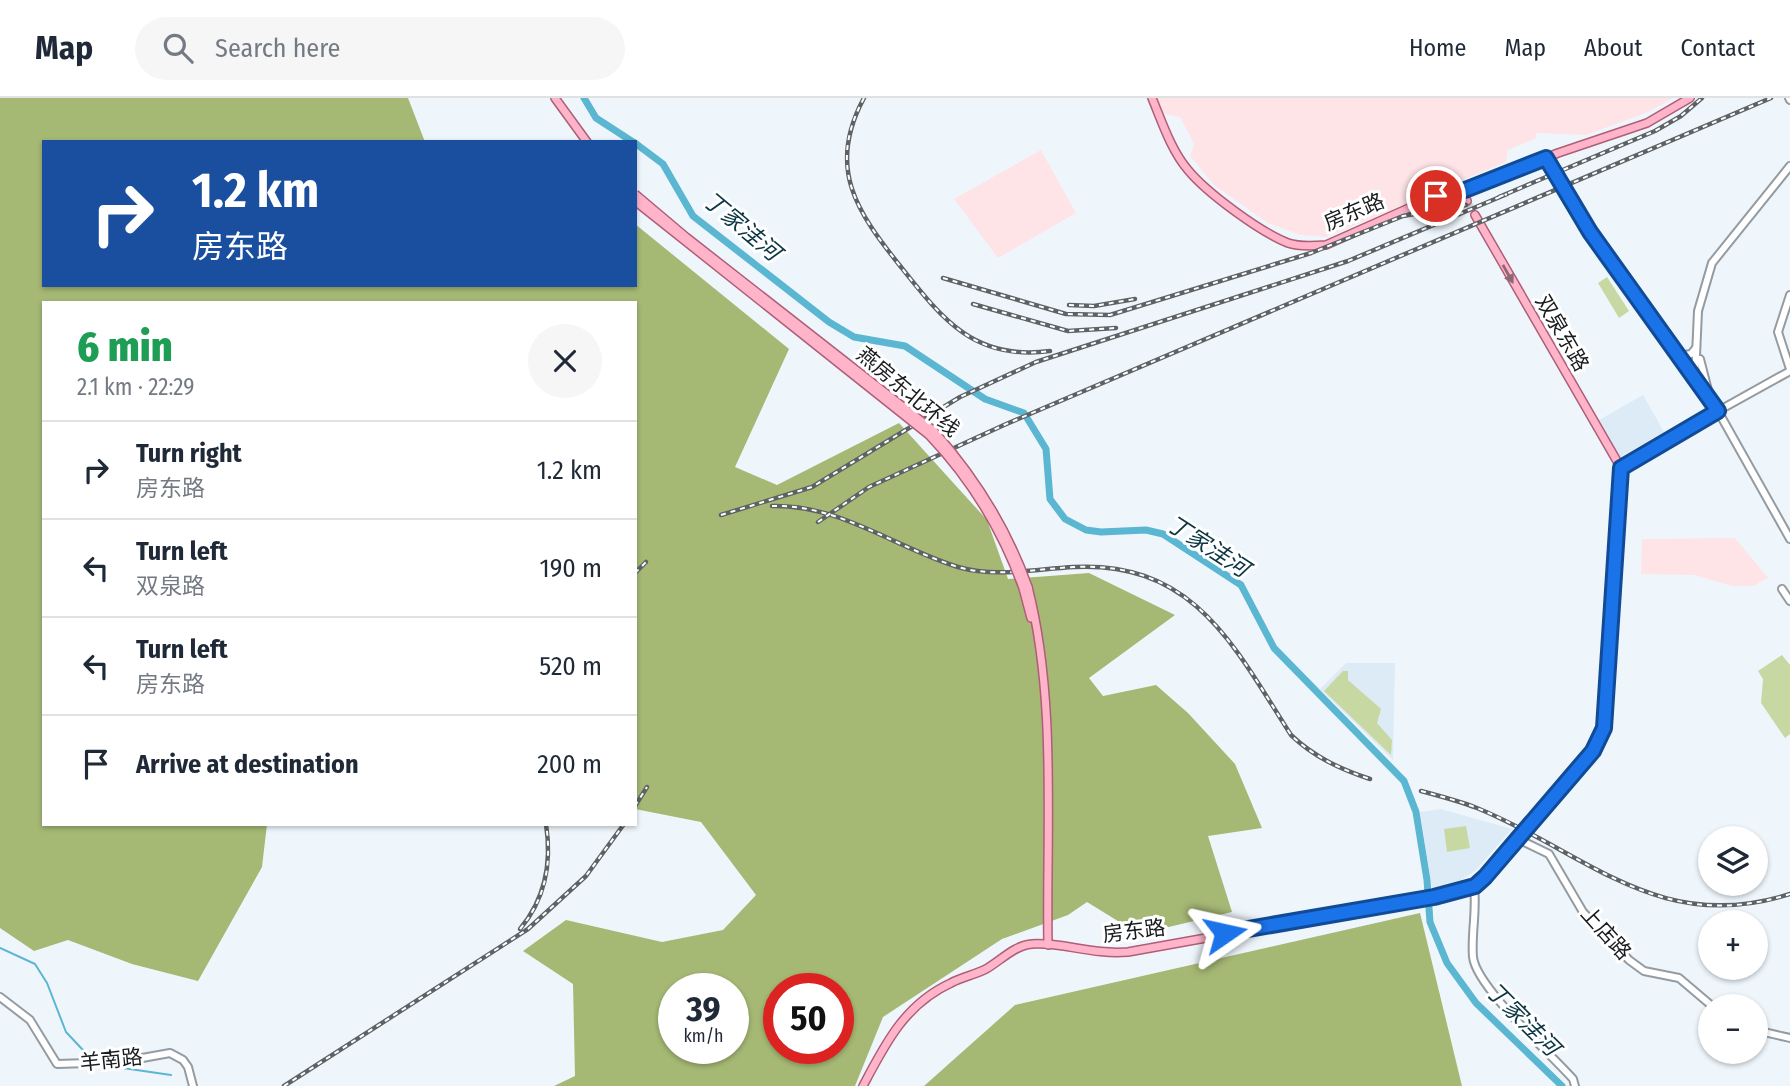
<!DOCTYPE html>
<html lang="en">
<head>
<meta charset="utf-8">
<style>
	:root { --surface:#fff; --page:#f6f6f7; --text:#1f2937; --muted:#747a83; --line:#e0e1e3 }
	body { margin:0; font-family:"Fira Sans Condensed","Noto Sans SC",sans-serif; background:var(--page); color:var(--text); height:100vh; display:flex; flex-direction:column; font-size:26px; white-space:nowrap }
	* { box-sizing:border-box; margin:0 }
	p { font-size:23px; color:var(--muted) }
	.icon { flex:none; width:38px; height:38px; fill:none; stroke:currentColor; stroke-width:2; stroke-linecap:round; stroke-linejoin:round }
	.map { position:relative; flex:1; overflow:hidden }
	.panel { position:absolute; left:42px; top:203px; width:595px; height:525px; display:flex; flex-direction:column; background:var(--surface); border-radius:0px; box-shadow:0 2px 5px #0004 }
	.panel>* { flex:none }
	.banner { position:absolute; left:42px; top:42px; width:595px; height:147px; border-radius:0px; box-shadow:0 2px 5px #0004; background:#1a4fa0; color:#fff; overflow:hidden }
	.buttons { position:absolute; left:1698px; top:728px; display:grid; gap:14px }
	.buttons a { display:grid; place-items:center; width:70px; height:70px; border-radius:50%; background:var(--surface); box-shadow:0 2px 5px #0004; font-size:35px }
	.speed { position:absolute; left:658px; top:875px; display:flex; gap:14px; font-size:35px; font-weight:700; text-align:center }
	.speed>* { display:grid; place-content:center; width:91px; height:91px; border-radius:50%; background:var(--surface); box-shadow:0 2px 5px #0004; line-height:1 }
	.speed small { font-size:18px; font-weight:400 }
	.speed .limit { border:10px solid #d22; background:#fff; color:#111 }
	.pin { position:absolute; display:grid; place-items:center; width:60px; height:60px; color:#fff; margin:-30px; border:4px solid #fff; border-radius:50%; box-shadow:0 2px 7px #0007 }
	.me { position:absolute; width:77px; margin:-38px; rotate:79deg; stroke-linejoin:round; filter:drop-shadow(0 0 5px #0008) }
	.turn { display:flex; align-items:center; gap:24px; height:147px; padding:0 35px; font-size:32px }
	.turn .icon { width:91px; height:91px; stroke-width:2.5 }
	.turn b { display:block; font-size:49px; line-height:60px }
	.round { display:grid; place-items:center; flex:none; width:74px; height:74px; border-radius:37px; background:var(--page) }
	.head { display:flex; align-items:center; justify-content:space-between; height:119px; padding:0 35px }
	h1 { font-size:42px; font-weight:800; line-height:52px; color:#1e9e55 }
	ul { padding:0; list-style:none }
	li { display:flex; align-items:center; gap:21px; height:98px; padding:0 35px; border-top:2px solid var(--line) }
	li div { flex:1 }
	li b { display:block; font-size:26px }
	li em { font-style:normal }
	header { display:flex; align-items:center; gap:42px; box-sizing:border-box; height:98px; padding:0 35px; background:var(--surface); border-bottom:2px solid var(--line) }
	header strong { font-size:33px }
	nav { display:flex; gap:38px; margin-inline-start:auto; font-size:24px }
	.search { width:490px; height:63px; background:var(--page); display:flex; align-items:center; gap:18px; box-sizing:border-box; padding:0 24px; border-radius:38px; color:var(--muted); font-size:26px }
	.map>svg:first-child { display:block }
</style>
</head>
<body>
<header>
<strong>Map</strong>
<div class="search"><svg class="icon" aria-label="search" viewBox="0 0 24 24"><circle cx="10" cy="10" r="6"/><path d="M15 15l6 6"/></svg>Search here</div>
<nav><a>Home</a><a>Map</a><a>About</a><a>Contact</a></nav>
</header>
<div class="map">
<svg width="1790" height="988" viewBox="0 0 1790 988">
	<rect width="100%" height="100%" fill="#eef6fc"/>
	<g fill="#ddebf7">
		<path d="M1643,297l21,37 -44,25 -21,-37z"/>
		<path d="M1346,565h49l-2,97 -73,-71z"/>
		<path d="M1441,711l71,20 -37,42 -14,9 -29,8 -12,-76z"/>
	</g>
	<g fill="#fee3e7">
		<path d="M1157,0h516l-25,14 -62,23 -50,-2v5l-28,12 -2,12 -180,75 -26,-2 -32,-12 -54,-38 -24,-29 4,-12 -14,-27 -16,-3z"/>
		<path d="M1041,52l35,63 -78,45 -44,-59z"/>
		<path d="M1735,440l33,40 -15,8h-21l-38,-11 -53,-1 1,-35z"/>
	</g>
	<g fill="#c8d8a2">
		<path d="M1607,179l22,34 -10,7 -21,-35z"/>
		<path d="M1782,557l8,10v69l-5,4 -24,-35 2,-24 -5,-8z"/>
		<path d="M1343,573h5v9l33,29 -4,14 15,17 -1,15 -67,-64z"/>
		<path d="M1466,728l4,22 -23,4 -3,-23z"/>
	</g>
	<g fill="#a5b874" fill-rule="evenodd">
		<path d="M0,0h408l17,44h-381v143h591v-61l154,125 -54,118 42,18 122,-62 88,97 21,59 81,-6 86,42 -86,63 14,18 53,-11 32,28 47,51 27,64 -54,8 24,76 -93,22 -52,-32 -19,13 -66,24 -119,78 -28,69h-301l21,-10 -2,-92 -50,-33 43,-31 96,22 61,-12 33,-35 -55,-73 -66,-13v-506h-591v521h223l-5,43 -64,114 -66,-17 -64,-24 -34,11 -34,-23zM674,891h59v59h-59zM779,891h59v59h-59z"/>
		<path d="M1420,815l42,173h-538l91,-81z"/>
	</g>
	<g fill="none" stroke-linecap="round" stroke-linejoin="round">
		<g stroke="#5bb6d1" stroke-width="2">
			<path d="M0,850l35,16 12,19 19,49 16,17 20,12"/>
			<path d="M109,968l62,9"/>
		</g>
		<g stroke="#5bb6d1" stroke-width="7">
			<path d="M584,0l12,20 37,24"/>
			<path d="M635,45l28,21 30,52 136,106 25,15 51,9 80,53 39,14 22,36 4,50 15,20 21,11 15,2 45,-2 17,4 78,51 33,63 130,133 12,31 11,68 3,42 17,41 29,40 86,83"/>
		</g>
		<path stroke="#ced5db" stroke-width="7" stroke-dasharray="7 3.5" stroke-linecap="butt" d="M1467,103l8,14"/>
		<defs>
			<g id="minor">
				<path d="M1789,0l1,2"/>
				<path d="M1790,197l-12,37 12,37"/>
				<path d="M1678,258l13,-2 5,-6"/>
				<path d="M1700,261l10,39"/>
				<path d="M1790,273l-72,40 72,128"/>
				<path d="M1695,280l3,-67 14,-48 78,-97"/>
				<path d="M1782,491l8,12"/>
				<path d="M1518,741l31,15 34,58 46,48 15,11 35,7 33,28"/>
				<path d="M1474,788c3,25 -3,48 -1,71 3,30 79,98 100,122l2,7"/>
				<path d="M0,899l30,23 27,44 63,-2 50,-9 13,7 5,7 5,19"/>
				<path d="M1755,932l35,8"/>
			</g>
			<g id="major">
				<path d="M555,0l32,44"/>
				<path d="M1152,0c10,24 19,52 36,72 19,23 72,62 100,73 11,4 26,3 38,2l110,-49 30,-6 92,-37 89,-30 43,-25"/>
				<path d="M1546,60l44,74 128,179 -97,57"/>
				<path d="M1461,92l6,11"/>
				<path d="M1475,117l146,253"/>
				<path d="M1028,489c29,113 18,242 20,358"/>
				<path d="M1023,490l8,30"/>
				<path d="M863,988c22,-42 42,-82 88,-103 11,-6 23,-8 35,-14 14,-8 29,-24 46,-25 31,-2 60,11 96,8l306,-55 40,-11 11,-9 108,-126 11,-23 17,-260"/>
			</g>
		</defs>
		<use href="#minor" stroke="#949ba1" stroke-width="10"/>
		<use href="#major" stroke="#ae5e76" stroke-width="10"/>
		<use href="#minor" stroke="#fff" stroke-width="6"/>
		<use href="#major" stroke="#ffb4ca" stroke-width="7"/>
		<defs>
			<g id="rail">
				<path d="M864,0c-38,70 -7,114 37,169 42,53 74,94 149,84"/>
				<path d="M1499,99l156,-66 26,-15 21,-18"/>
				<path d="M943,180l123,36 44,1 201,-62 92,-37 63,-11"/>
				<path d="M973,206l95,27 48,-3"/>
				<path d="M1069,207l25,1 41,-7"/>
				<path d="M772,408c67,-2 124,42 186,61 38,11 77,2 116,0 121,-6 161,81 217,168 23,22 49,34 79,44"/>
				<path d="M721,417l91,-28 148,-90 76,-35 312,-101 159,-67"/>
				<path d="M818,424l51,-35 135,-62 767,-327"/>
				<path d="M635,475l11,-11"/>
				<path d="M1421,693c19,5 38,10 56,17 110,45 182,128 313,86"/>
				<path d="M635,708l12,-19"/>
				<path d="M520,831c26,-31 32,-66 26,-105"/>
				<path d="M284,988l244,-157 58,-53 38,-52"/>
			</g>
		</defs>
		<use href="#rail" stroke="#5d6265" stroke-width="4.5"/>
		<use href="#rail" stroke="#fff" stroke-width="2" stroke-dasharray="5" stroke-linecap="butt"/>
		<defs>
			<g id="major-bridge">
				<path d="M635,96l51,43 248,194c42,47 73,97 94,156"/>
				<path d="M635,103l294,234c42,44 73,95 94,153"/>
			</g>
		</defs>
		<use href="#major-bridge" stroke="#ae5e76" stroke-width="10" stroke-linecap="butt"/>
		<use href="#major-bridge" stroke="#ffb4ca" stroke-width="7"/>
	</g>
	<defs><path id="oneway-solid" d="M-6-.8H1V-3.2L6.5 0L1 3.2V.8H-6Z" transform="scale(1.75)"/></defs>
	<use fill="#8c6874" href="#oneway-solid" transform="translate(1508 176) rotate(61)"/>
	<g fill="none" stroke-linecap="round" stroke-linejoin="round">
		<defs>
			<path id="route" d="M1225,835l209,-36 41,-11 10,-9 108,-126 11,-23 17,-260 97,-57 -128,-179 -44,-74 -81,32 -29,6"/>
		</defs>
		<use href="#route" stroke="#114b97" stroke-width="18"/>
		<use href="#route" stroke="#1a73e8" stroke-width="12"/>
	</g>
	<g text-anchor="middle" stroke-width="6" stroke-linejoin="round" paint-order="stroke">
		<g font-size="21" fill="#191c1e" stroke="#fff">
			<text transform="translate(1354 114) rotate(-23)" y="7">房东路</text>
			<text transform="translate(1562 235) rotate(60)" y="7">双泉东路</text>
			<text transform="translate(908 294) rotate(40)" y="7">燕房东北环线</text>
			<text transform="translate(1134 833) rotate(-7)" y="7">房东路</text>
			<text transform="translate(1606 835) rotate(48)" y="7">上店路</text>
			<text transform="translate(111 962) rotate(-6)" y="7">羊南路</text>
		</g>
		<g font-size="23" font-style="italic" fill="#0a3642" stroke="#fff">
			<text transform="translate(742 128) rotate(40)" y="8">丁家洼河</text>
			<text transform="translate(1208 448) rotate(33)" y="8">丁家洼河</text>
			<text transform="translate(1523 921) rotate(45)" y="8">丁家洼河</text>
		</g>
	</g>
</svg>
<div class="buttons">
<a><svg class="icon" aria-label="layers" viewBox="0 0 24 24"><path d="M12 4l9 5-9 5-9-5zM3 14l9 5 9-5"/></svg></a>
<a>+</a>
<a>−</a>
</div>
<div class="speed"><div>39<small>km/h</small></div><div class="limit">50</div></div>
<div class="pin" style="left:1436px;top:98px;background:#d93025"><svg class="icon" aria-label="arrive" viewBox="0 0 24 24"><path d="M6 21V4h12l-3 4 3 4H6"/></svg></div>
<svg class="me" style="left:1225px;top:835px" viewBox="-20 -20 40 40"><path d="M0-17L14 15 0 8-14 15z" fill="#1a73e8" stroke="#fff" stroke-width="4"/></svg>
<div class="banner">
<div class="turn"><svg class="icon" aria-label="right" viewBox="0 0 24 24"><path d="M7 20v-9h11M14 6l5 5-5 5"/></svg><div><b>1.2 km</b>房东路</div></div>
</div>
<section class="panel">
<div class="head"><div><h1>6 min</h1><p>2.1 km · 22:29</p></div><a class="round"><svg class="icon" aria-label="close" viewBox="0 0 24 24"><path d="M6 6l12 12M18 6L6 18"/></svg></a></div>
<ul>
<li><svg class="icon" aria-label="right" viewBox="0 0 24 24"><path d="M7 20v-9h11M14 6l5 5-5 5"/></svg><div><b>Turn right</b><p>房东路</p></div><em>1.2 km</em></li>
<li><svg class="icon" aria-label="left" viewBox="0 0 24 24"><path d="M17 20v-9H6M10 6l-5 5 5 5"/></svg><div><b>Turn left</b><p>双泉路</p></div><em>190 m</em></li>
<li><svg class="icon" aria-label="left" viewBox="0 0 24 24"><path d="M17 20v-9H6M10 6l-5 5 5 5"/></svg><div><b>Turn left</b><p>房东路</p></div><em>520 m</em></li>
<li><svg class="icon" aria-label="arrive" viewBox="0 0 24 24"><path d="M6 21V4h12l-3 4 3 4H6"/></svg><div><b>Arrive at destination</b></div><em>200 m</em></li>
</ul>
</section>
</div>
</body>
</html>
